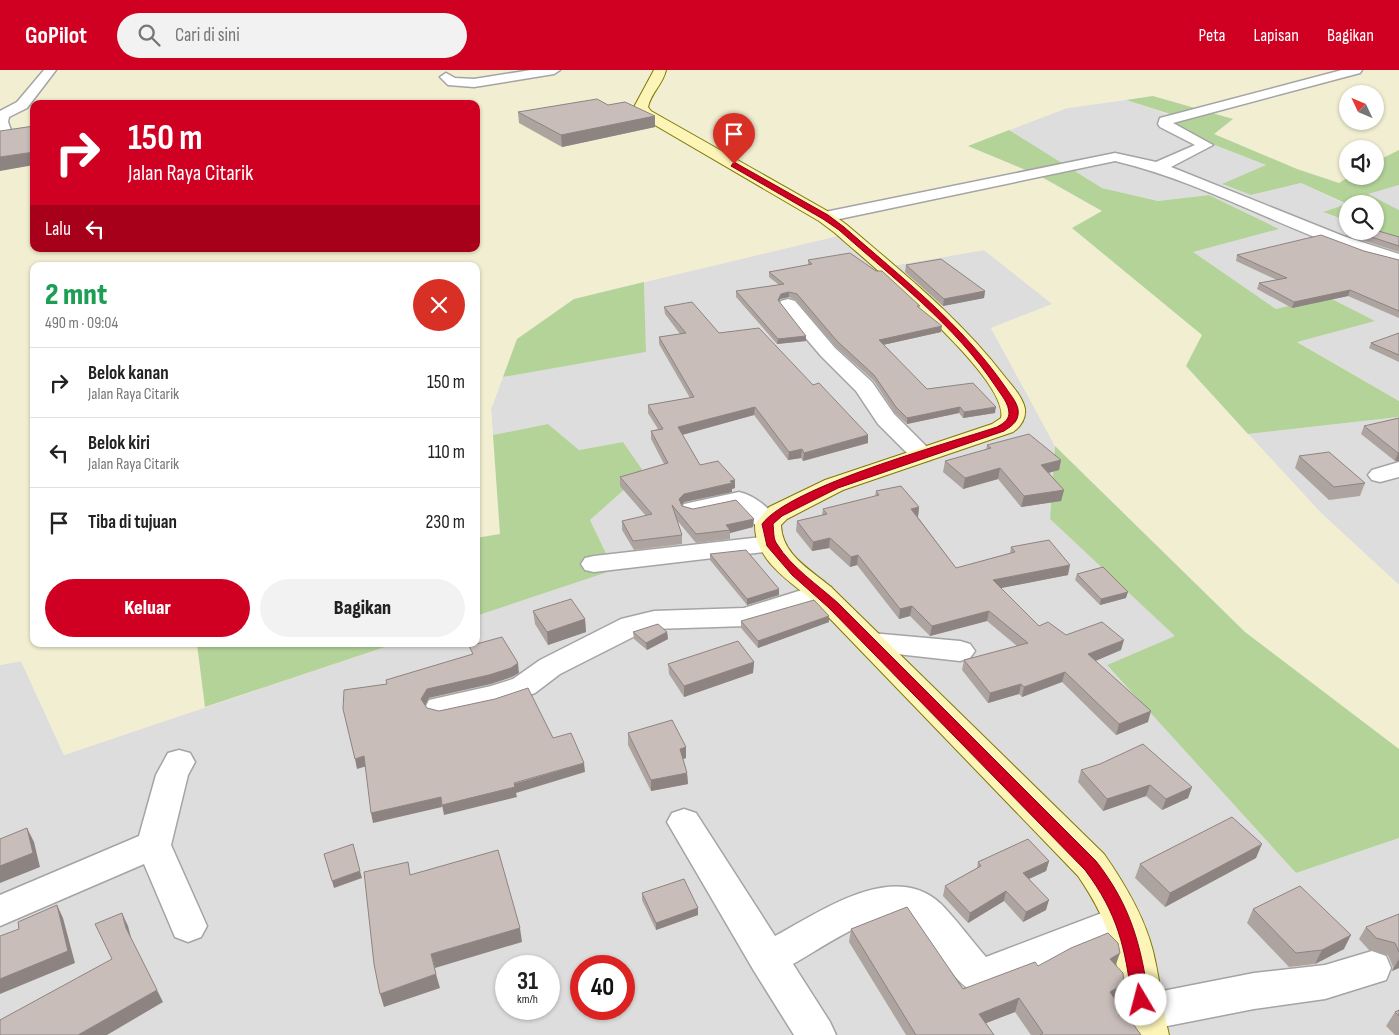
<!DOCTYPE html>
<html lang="id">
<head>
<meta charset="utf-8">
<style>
	:root { --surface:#fff; --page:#f2f2f2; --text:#222; --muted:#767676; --line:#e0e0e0; --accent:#d00022 }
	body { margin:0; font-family:"Sofia Sans Condensed",sans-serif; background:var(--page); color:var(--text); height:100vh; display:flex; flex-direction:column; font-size:19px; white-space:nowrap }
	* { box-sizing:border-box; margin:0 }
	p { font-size:16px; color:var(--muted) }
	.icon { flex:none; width:28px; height:28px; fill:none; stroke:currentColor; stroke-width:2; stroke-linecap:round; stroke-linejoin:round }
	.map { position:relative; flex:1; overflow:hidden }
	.sheet { position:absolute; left:30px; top:192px; width:450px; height:385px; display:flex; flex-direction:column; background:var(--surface); border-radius:10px; box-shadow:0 1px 4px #0004 }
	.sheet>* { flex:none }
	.top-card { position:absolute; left:30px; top:30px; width:450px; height:152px; border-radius:10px; box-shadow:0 1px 4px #0004; background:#d00022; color:#fff; overflow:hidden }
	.needle { width:32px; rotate:314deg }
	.fabs { position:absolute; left:1339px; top:15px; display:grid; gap:10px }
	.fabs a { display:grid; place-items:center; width:45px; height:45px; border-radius:50%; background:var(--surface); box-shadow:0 1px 4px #0004; font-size:25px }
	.speed { position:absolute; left:495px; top:885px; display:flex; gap:10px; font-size:25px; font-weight:700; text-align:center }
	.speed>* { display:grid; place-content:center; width:65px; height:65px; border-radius:50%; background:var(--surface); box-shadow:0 1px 4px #0004; line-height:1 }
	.speed small { font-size:12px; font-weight:400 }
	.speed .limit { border:8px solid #d22; background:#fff; color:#111 }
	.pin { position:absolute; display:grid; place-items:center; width:42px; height:42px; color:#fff; margin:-51px -21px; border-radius:50% 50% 50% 0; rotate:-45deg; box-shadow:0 0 5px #0007 }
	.pin .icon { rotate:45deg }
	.me { position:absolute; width:55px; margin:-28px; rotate:352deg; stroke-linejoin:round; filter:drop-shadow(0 0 4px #0008) }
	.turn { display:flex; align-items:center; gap:18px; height:105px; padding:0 15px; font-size:22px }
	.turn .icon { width:65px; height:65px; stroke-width:2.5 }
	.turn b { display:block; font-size:35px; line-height:42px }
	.then { display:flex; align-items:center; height:48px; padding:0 15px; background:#0003; gap:10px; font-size:19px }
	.round { display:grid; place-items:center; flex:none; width:52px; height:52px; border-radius:26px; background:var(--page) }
	.summary { display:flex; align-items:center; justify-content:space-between; height:85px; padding:0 15px }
	h1 { font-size:30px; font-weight:800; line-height:38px; color:#1e9e55 }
	.button { display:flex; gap:10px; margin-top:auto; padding:10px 15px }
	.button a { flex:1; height:58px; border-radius:30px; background:var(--accent); color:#fff; font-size:20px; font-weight:800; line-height:58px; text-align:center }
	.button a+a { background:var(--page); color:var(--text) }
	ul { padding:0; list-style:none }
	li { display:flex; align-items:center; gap:15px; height:70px; padding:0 15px; border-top:1px solid var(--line) }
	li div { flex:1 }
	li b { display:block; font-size:19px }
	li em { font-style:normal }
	header { display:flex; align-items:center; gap:30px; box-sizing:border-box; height:70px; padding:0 25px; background:var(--accent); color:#fff }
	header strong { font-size:24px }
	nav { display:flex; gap:28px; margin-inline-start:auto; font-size:18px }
	.search { width:350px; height:45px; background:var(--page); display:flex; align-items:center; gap:12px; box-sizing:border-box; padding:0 18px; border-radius:28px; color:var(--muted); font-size:19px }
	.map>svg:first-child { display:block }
</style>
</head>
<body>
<header>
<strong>GoPilot</strong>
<div class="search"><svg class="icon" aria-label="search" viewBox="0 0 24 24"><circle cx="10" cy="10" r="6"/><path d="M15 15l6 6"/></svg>Cari di sini</div>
<nav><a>Peta</a><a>Lapisan</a><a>Bagikan</a></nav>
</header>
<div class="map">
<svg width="1399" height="965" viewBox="0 0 1399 965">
	<rect width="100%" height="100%" fill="#f1ece6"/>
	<g fill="#dedddd" fill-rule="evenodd">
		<path d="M1126,30l50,17 -6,10 96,38 -43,20 29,10 49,-12 46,22 -23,8 23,8 1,10h27l24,7v163l-103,-60 78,-20 -48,-25 -50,13 -84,-57 86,-23 -69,-34 -51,6 -56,-13 -93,-58 58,-22z"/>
		<path d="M1399,115v25l-32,-16z"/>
		<path d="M854,162l37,34 93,-16 69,54 -62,24 64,118 -5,73 126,117 -69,29 189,208 103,-35v197h-1399v-370l21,-4 43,94 330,-111h82v-28l138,-46 -24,-50 54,-48 -21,-30 -44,8 -31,-26 -55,11 -2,-26 12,-32 143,-25 -2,-70zM506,896h43v43h-43zM581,896h43v43h-43z"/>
		<path d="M1399,347v168l-78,-72 -73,-79z"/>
	</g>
	<path fill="#f1eed1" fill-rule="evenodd" d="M0,0h1399v80l-24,12v-13h-27v27h2l-11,7 -42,-14 -84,-35 20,-14 -80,-24 -86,12 -99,38 72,30 62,36 -30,16 131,107 -17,31 135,147 78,72v164l-154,-117 -190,-186 -64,-118 61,-24 -68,-54 -93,16 -37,-34 -280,67 -57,40 -26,70 9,125 -24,4v-272h-442v378h163l8,63 -141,48 -43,-94 -21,4zM1348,24h27v27h-27zM34,34h442v145h-442z"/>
	<g fill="#b3d399">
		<path d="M1153,26l80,23 -19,15 83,35 42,14 11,-7h25v-14l24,-12v35l-31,9 31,16v28l-24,-8v-26h-27l-1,17 -24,-9 24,-8 -46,-21 -50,12 -29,-11 44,-19 -97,-38 7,-11 -50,-16z"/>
		<path d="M1009,60l93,58 56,13 51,-6 70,34 -86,23 83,57 50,-13 49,25 -78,21 102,59v16l-151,17 -62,-68 16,-31 -130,-107 30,-17 -62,-35 -72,-30z"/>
		<path d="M644,212l2,70 -143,25 14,-38 57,-40z"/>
		<path d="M548,354l31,26 44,-8 21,30 -54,48 24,50 -138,46v-78l24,-4 -7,-99z"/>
		<path d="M1055,376l190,186 154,117v89l-103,35 -189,-208 68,-29 -125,-117z"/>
		<path d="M197,574h197l-189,63z"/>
	</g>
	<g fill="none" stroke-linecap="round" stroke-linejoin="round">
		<defs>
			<g id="street">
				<path d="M44,0h12l-29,38 -18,9 -1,5 3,8 -2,3h-9v-22l17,-9z"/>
				<path d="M531,0h29l-6,4 -80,13 -26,-2 -8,-8 6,-4 9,5 19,1z"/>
				<path d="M1342,0h20l-2,3 -187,50 40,22 -42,22 172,69 56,18v11c-98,-24 -186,-81 -284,-104l-290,61 -8,-5 8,-5 290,-59 41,9 39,-17 -35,-18 -2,-3 2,-6z"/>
				<path d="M788,229l7,2 40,47 37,34 22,32 36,36 4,5 -4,5 -8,2 -8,-2 -36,-36 -22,-33 -35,-35 -40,-47 -2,-4 2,-4z"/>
				<path d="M1399,392v15l-19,5 -8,-2 -4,-5 4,-5z"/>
				<path d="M739,422c17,4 32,17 42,32l-4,5c-21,6 -26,-12 -41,-22l-43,9 -9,-2 -3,-5 3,-5z"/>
				<path d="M771,466l9,2 4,6 -4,6 -186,22 -9,-2 -4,-6 4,-6 9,-2z"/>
				<path d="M821,514l10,3 4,6 -4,6 -75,24 -10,3 -92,3 -13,4 -81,41 -25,19 -39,14 -56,12 -11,-3 -4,-8 4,-8 62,-14 22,-7 27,-19 81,-41 33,-8 90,-3z"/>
				<path d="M871,563l89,8 10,3 5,7 -5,7 -10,3 -99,-11 -4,-7 4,-7z"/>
				<path d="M179,680l11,3 5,9 -7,13 -17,70 36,81 -6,11 -13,5 -13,-5 -31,-73 -144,62v-31l139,-59 17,-61 12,-22z"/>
				<path d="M684,739l12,4 79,123c45,-24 119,-77 166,-32 16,16 30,36 45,53l137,-52 13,5 6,11 -6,11 -157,62c-18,-7 -24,-18 -36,-33 -11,-13 -24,-39 -42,-44 -25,-8 -84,34 -108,47l37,58 6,13h-42l-40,-64 -87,-149 5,-9z"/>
				<path d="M1372,881l14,5 5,12 -5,12 -61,19 -71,10 -112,22 -14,-5 -6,-13 6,-13 14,-5 112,-22 71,-8z"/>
			</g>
			<path id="secondary" d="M654,0h12c-3,14 -15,23 -18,37l3,4 180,102 16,12c56,48 113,93 158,152 7,9 18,20 20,32 1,10 -5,18 -12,23l-170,58 -56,29 -6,6c1,30 29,44 50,62l273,267c21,30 40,62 49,97 7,28 9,56 16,84h-42c-6,-29 -7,-59 -14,-87 -7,-27 -20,-50 -35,-72l-267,-277c-24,-20 -57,-40 -56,-75l14,-17 56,-27 167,-56 9,-6c9,-40 -135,-157 -166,-185l-16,-12 -178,-104 -7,-10z"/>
		</defs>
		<use href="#street" stroke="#a4a4a4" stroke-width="3"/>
		<use href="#secondary" stroke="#7e7800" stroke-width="2"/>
		<use href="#street" fill="#fff" fill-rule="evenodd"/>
		<use href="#secondary" fill="#fdf5b8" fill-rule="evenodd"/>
	</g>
	<g fill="#ada39f">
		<path d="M608,35l47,11v11l-93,20 -43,-24 -1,-11z"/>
		<path d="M1348,161h27l24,6v15l-53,-17z"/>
		<path d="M1364,181l35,9v58l-51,-22 -56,12 -35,-19 2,-6 18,-3 -41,-19 1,-6z"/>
		<path d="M808,190l112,49 21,23 -58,13 44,44 68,24 -32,5 -4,-5 -52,11 -12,-11 -21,-32 -38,-34 -40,-47 -7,-3 -9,2 -1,3 27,39 -29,3 -41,-47v-6l43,-6 -10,-8v-5l39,-7z"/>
		<path d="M906,195l79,26 -1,7 -41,8 -38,-34z"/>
		<path d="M664,237l55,26 149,110 -65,18 -2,-3 -13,2 -34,-45 -72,20 18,30 35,23 -3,1v3l-48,10 -2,3v1l71,21 -23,6v6l-34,4 -20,-24 6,16v9l-48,6 -12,-20v-9l24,-5 -26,-30v-9l44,-13 -13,-25v-8l7,-2 -10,-16v-8l42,-7 -31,-54v-7l21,-3 -15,-20z"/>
		<path d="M1399,263v29l-30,-14 2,-5z"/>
		<path d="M1399,348v43h-4l-34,-27 3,-8z"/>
		<path d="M987,375l74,15 -2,10 -10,3 15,17 -3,11 -40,6 -23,-28 -35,10 -20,-17 2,-11 41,-11z"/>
		<path d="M1299,386l66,27 -5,13 -31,4 -34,-32z"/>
		<path d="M876,421l43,16 -1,10 38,51 54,-15 1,-6 57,28 -67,13 38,38 27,9 55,15 -26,11 53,61 -32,13 -54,-53 -40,15 -3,-3 -31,9 -26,-33 2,-10 53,-14 -30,-25 -57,15 -20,-20 -11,3 -42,-54 -7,2 -21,-19 -17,3 -16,-20 1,-10 25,-6 1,-6 52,-13z"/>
		<path d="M710,484l69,41 -32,10 -37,-45z"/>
		<path d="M1077,504l49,24 -26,7 -25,-25z"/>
		<path d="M533,541l52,8 1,13 -38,13 -13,-21z"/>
		<path d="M829,546v6l-71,26 -17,-20v-7z"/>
		<path d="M633,562h34l1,7 -21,11 -13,-11z"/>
		<path d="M754,592l-1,11 -69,24 -15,-23 -1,-10z"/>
		<path d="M628,663l58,25 -3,1 4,14 1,11 -37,7 -23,-46z"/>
		<path d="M1081,700l111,17 -4,11 -26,12 -16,-14 -43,15 -25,-29z"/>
		<path d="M1256,788l-91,49 -30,-29 5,-14z"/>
		<path d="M1049,791l-3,10 -17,8 17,31 -23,12 -19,-21 -36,22 -25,-27 2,-10 32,-18 1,-6z"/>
		<path d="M642,823l56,15v7l-42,15 -14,-30z"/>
		<path d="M1253,839l91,40 -29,15 -26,3 -42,-44z"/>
		<path d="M1399,844v54l-7,3 1,-4 -5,-12 -19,-5 -10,-11 7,-12z"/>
		<path d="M851,859l112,60 75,-23 77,-1 4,32 -4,3 26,35h-110l-16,-23 -29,11 8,12h-88l-57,-93z"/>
		<path d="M1399,940v25h-4l-9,-9 9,-14z"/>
	</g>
	<g fill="#8d8482">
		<path d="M655,46v11l-93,20 -1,-12z"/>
		<path d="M34,82v13l-34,6v-14z"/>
		<path d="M1350,220l-2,6 -56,12 2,-6z"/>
		<path d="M985,221l-1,7 -41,8 1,-7z"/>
		<path d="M789,222v5l-9,2 -3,7 1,-6 3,-6z"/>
		<path d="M942,256l-1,6 -63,14 1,-6z"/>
		<path d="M806,266v5l-29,3 1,-5z"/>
		<path d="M755,337l-1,8 -76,21v-9z"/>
		<path d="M960,337l-1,6 -52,11v-6z"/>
		<path d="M996,337l-1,6 -32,5 1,-6z"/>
		<path d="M868,365v8l-65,18 1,-8z"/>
		<path d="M802,379l-1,9 -13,2 1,-8z"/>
		<path d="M1398,383h1v8h-4z"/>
		<path d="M1061,390l-2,10 -20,5 2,-10z"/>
		<path d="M1000,398l-2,11 -35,10 2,-11z"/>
		<path d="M735,410v8l-3,1v3l-48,10 -5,6v-9l5,-5z"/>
		<path d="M1064,420l-3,11 -40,6 3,-11z"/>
		<path d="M919,437l-1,10 -7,-8z"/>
		<path d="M754,449l-1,8 -23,6v-3l-4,-5z"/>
		<path d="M830,468l-1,10 -17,3 1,-9z"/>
		<path d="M858,485l-1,10 -7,2 1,-10z"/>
		<path d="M1070,495l-2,10 -77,15 2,-10z"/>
		<path d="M779,519v6l-32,10v-6z"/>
		<path d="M1128,522l-2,6 -26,7 1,-6z"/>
		<path d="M912,536l-2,10 -11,3 1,-10z"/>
		<path d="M989,541l-2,10 -57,15 2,-10z"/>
		<path d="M829,546v6l-71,26v-7z"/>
		<path d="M585,549l1,13 -38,13 -1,-13z"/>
		<path d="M667,562l1,7 -21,11 -1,-7z"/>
		<path d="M1124,570l-3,10 -35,15 2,-11z"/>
		<path d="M754,592l-1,11 -69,24v-11z"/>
		<path d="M518,593l1,10 -7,4 -21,7 -62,14 -6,11 -2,-10 6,-10z"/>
		<path d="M1065,602l-3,10 -40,15 2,-10z"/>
		<path d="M1021,614l-2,10 -31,9 2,-10z"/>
		<path d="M1151,641l-3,11 -32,13 3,-11z"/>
		<path d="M686,677v11l-6,2v-11z"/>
		<path d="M364,686l3,10 -10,3 -2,-10z"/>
		<path d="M584,693l1,9 -69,21 1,4 -73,18 -2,-10z"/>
		<path d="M687,703l1,11 -37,7v-11z"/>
		<path d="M1150,715l-4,11 -43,15 4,-12z"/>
		<path d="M1192,717l-4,11 -26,12 4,-11z"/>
		<path d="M441,727l1,10 -69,16 -2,-10z"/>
		<path d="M27,758l7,14 6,25 -40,16v-17z"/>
		<path d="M1262,774l-6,14 -91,49 5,-14z"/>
		<path d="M1049,791l-3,10 -26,12 3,-10z"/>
		<path d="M360,801l2,7 -28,10 -2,-7z"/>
		<path d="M1006,821l-2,10 -36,22 2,-10z"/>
		<path d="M1049,830l-3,10 -23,12 3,-10z"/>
		<path d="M57,835l6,13 12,45 -75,31v-15z"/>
		<path d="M698,838v7l-42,15v-7z"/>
		<path d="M122,843l6,13 4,15 -6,-13z"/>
		<path d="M520,858l2,14 -87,26 -4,-14z"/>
		<path d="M1351,865l-7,14 -29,15 7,-14z"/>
		<path d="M1120,883l-5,14 -5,-8z"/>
		<path d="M1399,889v9l-7,3z"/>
		<path d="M436,904l4,14 -56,19 -4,-13z"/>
		<path d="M1124,914l-5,13 -14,8 5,-13z"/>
		<path d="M157,920l6,12 -56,33h-29z"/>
		<path d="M1019,928l-4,14 -39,15 3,-13z"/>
	</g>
	<g fill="#c9bdb9" stroke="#8d8482">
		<path d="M597,29l11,6 17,-3 30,14 -94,19 -43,-23z"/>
		<path d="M34,56v26l-34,5v-26z"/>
		<path d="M1375,160l24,7v9l-46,-15h22z"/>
		<path d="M1321,165l43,16 35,9v51l-49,-21 -56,12 -35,-19 28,-5 -50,-23z"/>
		<path d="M850,183l26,18h6l38,35h-3l25,20 -63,14 48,49 46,-6 23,24 -32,5 -4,-5 -53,11 -11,-11 -22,-32 -37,-34 -40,-47 -8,-2 -8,2 -3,6 28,36 -28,3 -42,-48 48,-7 -15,-12 43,-8 -4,-4z"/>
		<path d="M941,189l44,32 -41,8 -38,-34z"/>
		<path d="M692,232l27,31 40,-5 54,57 6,-2 49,52 -64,18 -2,-4 -13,3 -34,-45 -77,20 22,38 18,-4 17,19 -5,1 2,2 -48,11 -5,5 3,7 11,3 43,-9 18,19 -28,6 4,5 -34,4 -24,-29 10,30 -49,6 -11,-20 30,-7 -32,-37 48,-14 -17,-32 12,-2 -15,-24 46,-8 -35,-60 27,-4 -22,-26z"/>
		<path d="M1399,263v22l-28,-12z"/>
		<path d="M1399,348v35h-1l-34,-27z"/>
		<path d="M1029,364l32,26 -20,5 23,25 -40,6 -24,-28 -35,10 -20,-17 46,-13 -4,-3z"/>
		<path d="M1329,382l36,31 -31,4 -35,-31z"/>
		<path d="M901,416l18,21 -8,2 45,59 59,-16 -4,-5 38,-7 21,25 -77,15 46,46 9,-4 18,13 36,-13 22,18 -36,14 63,57 -32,13 -54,-52 -41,15 -3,-3 -31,9 -26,-33 64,-17 -39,-32 -57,15 -20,-20 -12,3 -42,-54 -7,2 -21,-19 -17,4 -16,-21 30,-7 -4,-5 56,-14 -3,-4z"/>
		<path d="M746,480l33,39 -32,10 -37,-45z"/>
		<path d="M1103,497l25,25 -27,7 -24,-25z"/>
		<path d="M571,529l14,20 -38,13 -14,-21z"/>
		<path d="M814,530l15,16 -71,25 -17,-20z"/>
		<path d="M658,554l9,8 -21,11 -13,-11z"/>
		<path d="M502,567l16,26 -7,5 -22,7 -62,14 -6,10 6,9 12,3 56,-12 33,-11 25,50 18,-5 13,30 -70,20 1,4 -73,18 -1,-8 -70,16 -7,-57 -9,3 -12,-50 1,-19 43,-6 -1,-4 87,-26 -4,-8z"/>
		<path d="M738,571l16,21 -70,24 -16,-22z"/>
		<path d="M672,650l14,27 -6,2 7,24 -36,7 -23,-47z"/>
		<path d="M1143,674l49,43 -26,12 -16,-14 -43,14 -26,-29 19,-6z"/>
		<path d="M1232,747l30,27 -92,49 -30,-29z"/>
		<path d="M27,758l6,25 -33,13v-27z"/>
		<path d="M1028,769l21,22 -26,12 26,27 -23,12 -20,-21 -36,22 -25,-27 36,-20 -3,-4z"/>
		<path d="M353,774l7,27 -28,10 -8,-27z"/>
		<path d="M498,780l22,78 -89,26 5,20 -56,20 -6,-30 -10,-92 44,-10 2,13z"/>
		<path d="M684,809l14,29 -42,15 -14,-30z"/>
		<path d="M1300,816l51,49 -29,15 -26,3 -43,-44z"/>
		<path d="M57,835l11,46 -68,28v-43l19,-7 -1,-7z"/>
		<path d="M907,837l56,82 72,-27 3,4 33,-18 37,-15 10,10 2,10 -10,6 13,14 1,11 -14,8 31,43h-101l3,-2 -24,-35 -40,16 15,21h-78l-65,-106z"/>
		<path d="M122,843l4,15 31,62 -79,45h-78v-15l112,-61 -17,-35z"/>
		<path d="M1399,844v38l-4,-9 -19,-5 -10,-11z"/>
		<path d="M1399,940v6l-4,-4z"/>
	</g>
	<path fill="#d00022" stroke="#870016" d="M734,92l94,53 16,12c58,51 118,97 162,161 5,8 14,17 12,27 -1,8 -8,12 -14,16l-166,57 -56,28 -9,8c1,7 0,15 4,20 14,23 41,41 61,59l258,258c35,45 45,84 53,139l-2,6 -6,2 -6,-2 -3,-6c-7,-53 -14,-86 -47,-130l-256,-262 -37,-33 -25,-29 -5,-22c29,-38 184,-80 235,-97 5,-3 11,-6 12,-13 0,-11 -8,-19 -13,-27 -41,-62 -102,-108 -157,-157l-16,-11 -92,-53z"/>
</svg>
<div class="fabs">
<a><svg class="needle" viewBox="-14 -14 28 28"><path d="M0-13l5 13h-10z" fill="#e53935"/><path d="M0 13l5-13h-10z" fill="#767676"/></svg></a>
<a><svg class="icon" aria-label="sound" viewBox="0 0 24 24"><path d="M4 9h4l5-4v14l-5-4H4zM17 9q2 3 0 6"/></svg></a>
<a><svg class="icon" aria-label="search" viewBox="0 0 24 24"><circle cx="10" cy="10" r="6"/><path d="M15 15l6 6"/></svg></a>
</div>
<div class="speed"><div>31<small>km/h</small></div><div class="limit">40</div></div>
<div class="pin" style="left:734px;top:94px;background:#d93025"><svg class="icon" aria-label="arrive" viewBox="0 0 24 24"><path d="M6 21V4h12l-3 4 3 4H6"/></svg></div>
<svg class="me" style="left:1141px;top:930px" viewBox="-20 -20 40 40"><circle r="19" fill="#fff"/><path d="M0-13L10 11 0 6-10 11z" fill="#d00022"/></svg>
<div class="top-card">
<div class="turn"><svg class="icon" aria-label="right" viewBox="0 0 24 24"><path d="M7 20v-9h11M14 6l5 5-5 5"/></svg><div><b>150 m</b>Jalan Raya Citarik</div></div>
<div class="then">Lalu<svg class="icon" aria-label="left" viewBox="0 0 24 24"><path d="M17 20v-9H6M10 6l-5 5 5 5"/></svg></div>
</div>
<section class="sheet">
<div class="summary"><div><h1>2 mnt</h1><p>490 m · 09:04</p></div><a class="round" style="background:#d93025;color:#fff"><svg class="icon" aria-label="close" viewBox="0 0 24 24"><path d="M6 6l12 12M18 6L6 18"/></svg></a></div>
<ul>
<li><svg class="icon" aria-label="right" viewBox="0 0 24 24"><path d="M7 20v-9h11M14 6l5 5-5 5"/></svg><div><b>Belok kanan</b><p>Jalan Raya Citarik</p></div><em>150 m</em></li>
<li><svg class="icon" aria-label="left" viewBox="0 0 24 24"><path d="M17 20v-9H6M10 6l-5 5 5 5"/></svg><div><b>Belok kiri</b><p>Jalan Raya Citarik</p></div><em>110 m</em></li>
<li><svg class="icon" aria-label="arrive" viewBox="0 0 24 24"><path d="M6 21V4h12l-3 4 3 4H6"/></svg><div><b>Tiba di tujuan</b></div><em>230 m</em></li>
</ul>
<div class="button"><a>Keluar</a><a>Bagikan</a></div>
</section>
</div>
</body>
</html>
